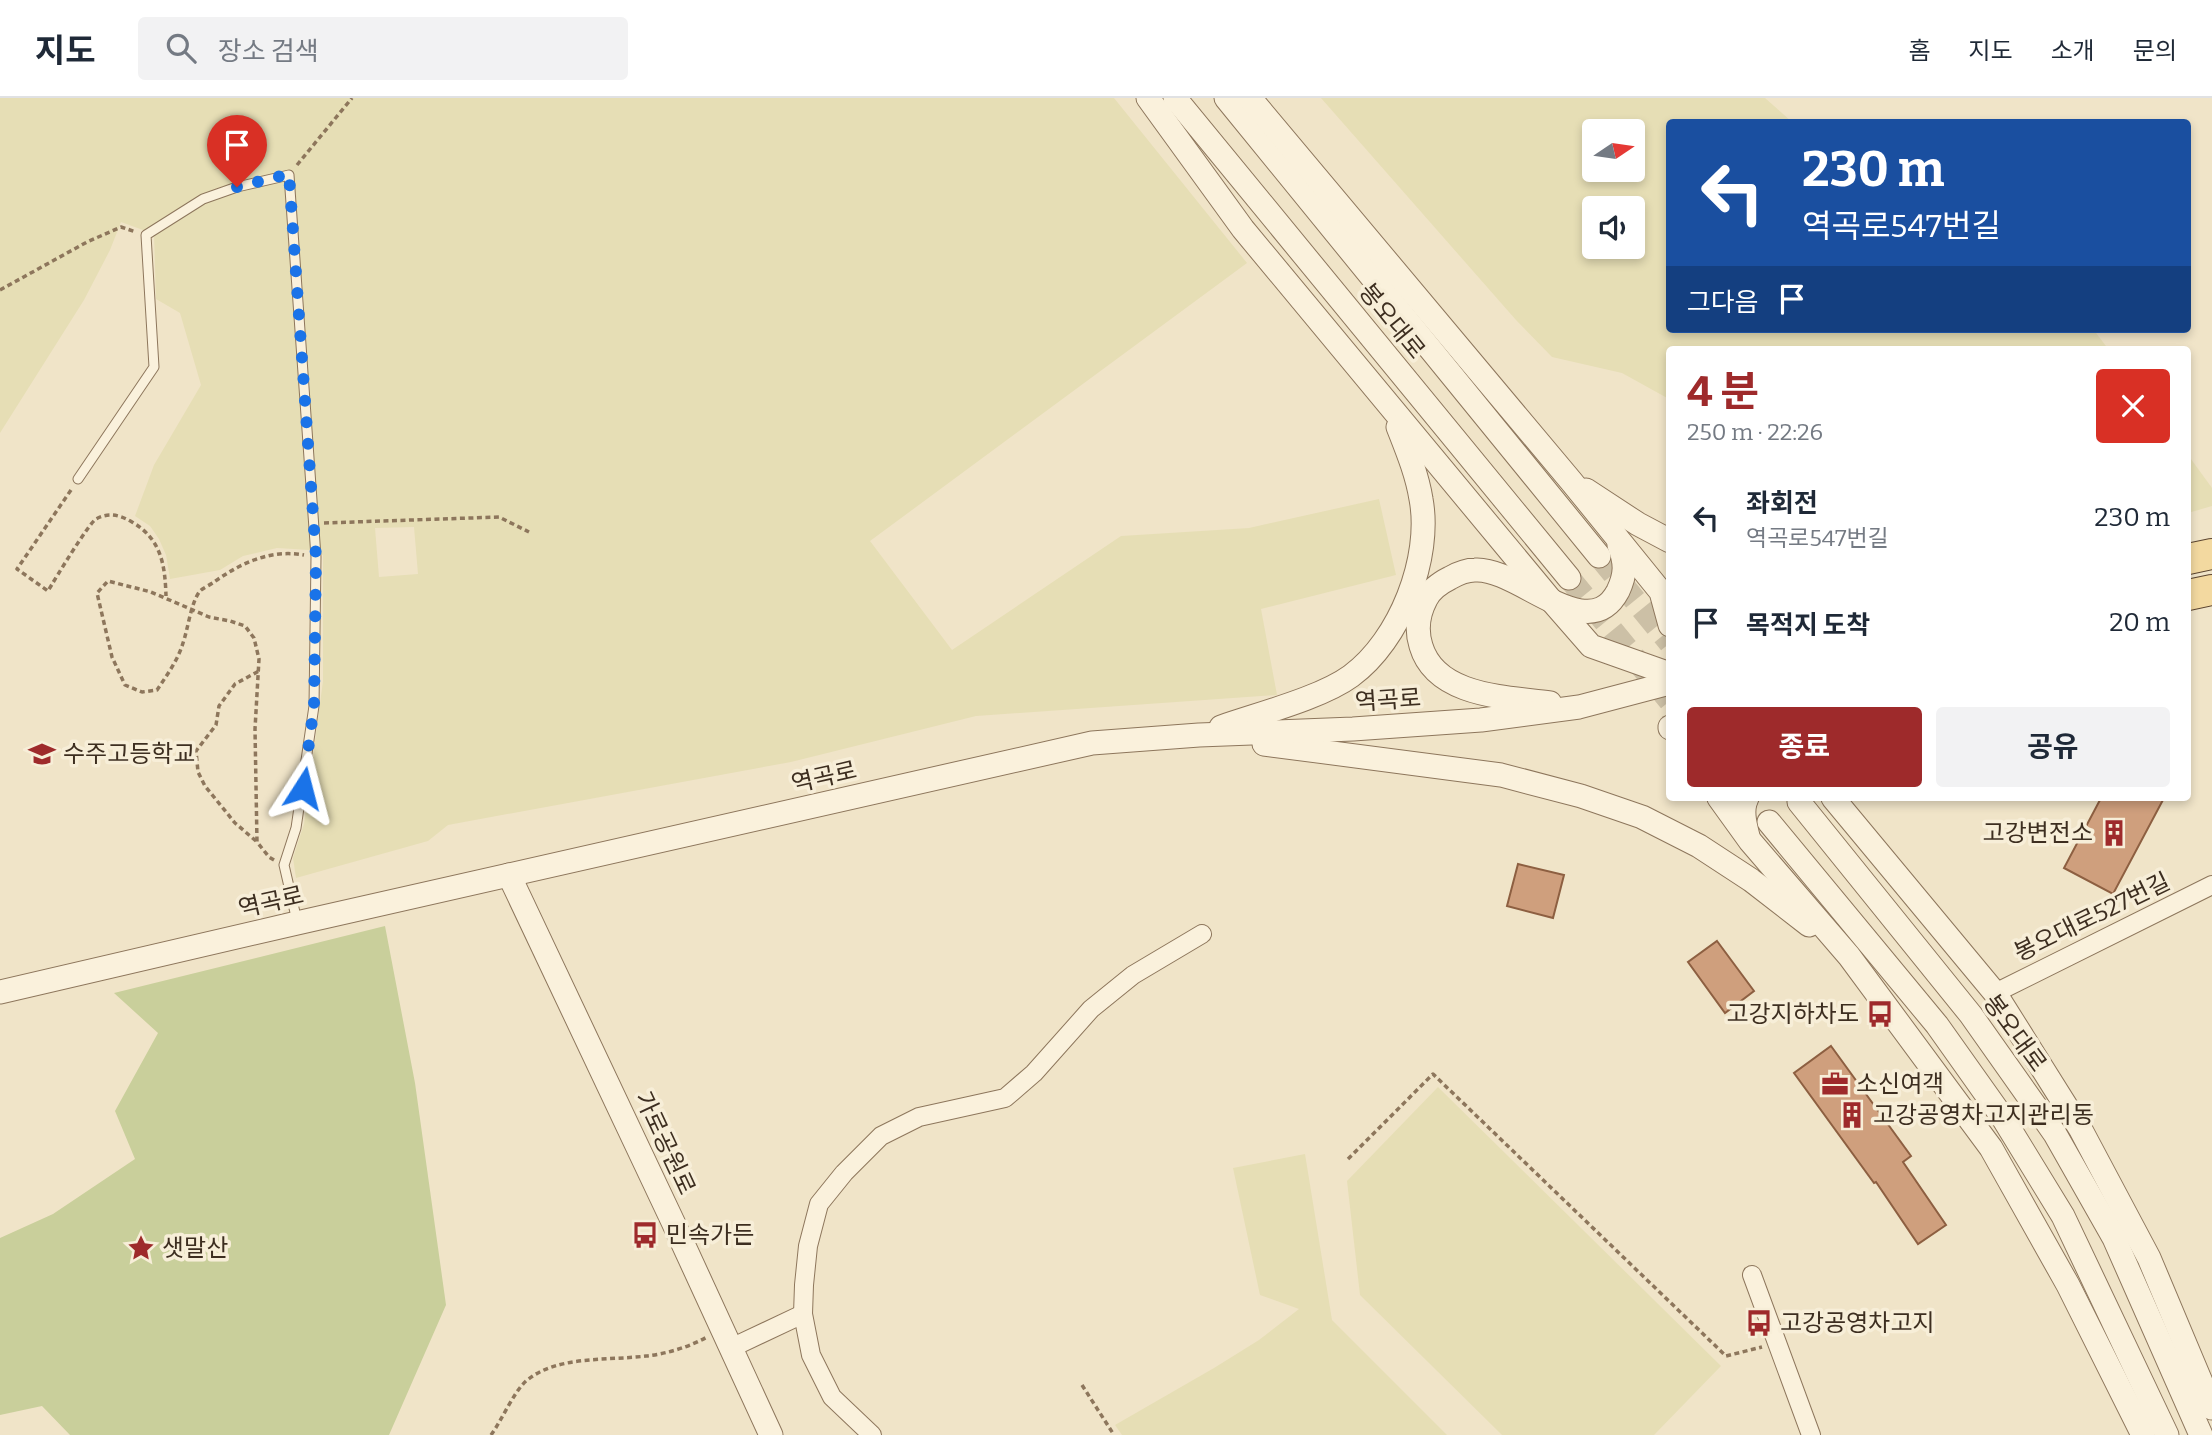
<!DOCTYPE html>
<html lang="ko">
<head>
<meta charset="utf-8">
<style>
	:root { --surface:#fff; --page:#f2f2f3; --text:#1f2937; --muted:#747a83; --line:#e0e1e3; --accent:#9e2a2b }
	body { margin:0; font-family:Bitter,"Noto Sans KR",serif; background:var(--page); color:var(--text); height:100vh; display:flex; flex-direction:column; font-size:26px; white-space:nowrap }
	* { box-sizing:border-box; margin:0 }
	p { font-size:23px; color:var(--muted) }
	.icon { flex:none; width:38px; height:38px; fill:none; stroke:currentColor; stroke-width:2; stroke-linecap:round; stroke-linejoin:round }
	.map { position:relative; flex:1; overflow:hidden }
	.side { position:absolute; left:1666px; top:248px; width:525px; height:455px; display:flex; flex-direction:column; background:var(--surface); border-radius:7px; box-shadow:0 4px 10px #0003 }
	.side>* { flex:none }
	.hud { position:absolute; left:1666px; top:21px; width:525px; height:214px; border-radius:7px; box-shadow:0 4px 10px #0003; background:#1a4fa0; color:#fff; overflow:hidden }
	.needle { width:46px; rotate:77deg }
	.buttons { position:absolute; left:1582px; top:21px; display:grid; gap:14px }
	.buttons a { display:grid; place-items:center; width:63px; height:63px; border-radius:7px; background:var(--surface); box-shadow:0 4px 10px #0003; font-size:35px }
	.pin { position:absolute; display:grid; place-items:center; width:60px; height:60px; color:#fff; margin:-72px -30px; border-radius:50% 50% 50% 0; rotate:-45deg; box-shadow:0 0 7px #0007 }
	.pin .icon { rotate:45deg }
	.me { position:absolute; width:77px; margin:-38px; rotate:9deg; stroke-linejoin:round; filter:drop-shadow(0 0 5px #0008) }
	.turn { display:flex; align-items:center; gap:24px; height:147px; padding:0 21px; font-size:32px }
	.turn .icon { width:91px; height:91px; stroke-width:2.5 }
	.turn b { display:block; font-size:49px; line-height:60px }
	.then { display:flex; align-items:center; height:66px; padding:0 21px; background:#0003; gap:14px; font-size:26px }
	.round { display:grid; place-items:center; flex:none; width:74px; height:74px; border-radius:7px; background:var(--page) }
	.head { display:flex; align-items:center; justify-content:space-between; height:119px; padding:0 21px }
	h1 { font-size:42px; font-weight:700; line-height:52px; color:var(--accent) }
	.button { display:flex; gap:14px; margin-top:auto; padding:14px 21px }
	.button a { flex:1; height:80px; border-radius:7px; background:var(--accent); color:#fff; font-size:28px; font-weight:700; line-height:80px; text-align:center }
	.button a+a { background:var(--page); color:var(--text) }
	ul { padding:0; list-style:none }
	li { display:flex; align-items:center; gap:21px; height:105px; padding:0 21px }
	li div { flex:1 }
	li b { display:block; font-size:26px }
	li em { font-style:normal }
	header { display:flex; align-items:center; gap:42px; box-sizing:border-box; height:98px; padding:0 35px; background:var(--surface); border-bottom:2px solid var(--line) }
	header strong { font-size:33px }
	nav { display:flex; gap:38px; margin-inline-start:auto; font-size:24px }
	.search { width:490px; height:63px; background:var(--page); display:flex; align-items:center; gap:18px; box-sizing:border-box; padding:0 24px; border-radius:7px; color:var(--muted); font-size:26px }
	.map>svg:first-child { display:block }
</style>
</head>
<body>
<header>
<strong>지도</strong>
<div class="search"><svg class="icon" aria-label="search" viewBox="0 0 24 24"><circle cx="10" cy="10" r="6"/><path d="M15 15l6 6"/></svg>장소 검색</div>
<nav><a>홈</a><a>지도</a><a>소개</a><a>문의</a></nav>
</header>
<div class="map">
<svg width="2212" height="1337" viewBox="0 0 2212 1337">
	<rect width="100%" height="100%" fill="#f0e4c8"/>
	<g fill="#e6deb5" fill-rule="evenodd">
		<path d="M0,0h1114l133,165 -377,278 82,109 169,-114 128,-8 130,-29 17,76 -135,34 16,86 -301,21 -185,46 -343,63 -20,16 -132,37 -3,-20 11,-34 19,-143v-126l-14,-5 -32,-2 -34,8 -23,14 -50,9 -4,-24 -7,-16 -9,-13 -15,-10 19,-51 47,-80 -21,-72 -24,-14 -2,-65 -33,-12 -11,28 -26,50 -84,133zM414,429l4,47 -39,3 -4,-49z"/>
		<path d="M1321,0h444l27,24h-122v207h423l16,21h-439l-1,49 -47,-26 -70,-16 -36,-37zM1633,33v39h-39v-39zM1594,110h39v39h-39z"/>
		<path d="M2188,357l24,33v18l-24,7z"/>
		<path d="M1438,989l283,279 -67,69h-152l-142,-140 -13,-114z"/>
		<path d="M1305,1056l27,166 115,115h-325l-7,-10 99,-57 45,-28 40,-31 -39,-14 -27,-127z"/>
	</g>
	<path fill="#c9cf9b" d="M385,828l30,157 31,222 -57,130h-319l-28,-29 -42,9v-177l53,-24 82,-55 -20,-48 43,-78 -44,-40z"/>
	<g fill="#cf9f7d" stroke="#8d5f41" stroke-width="2">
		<path d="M2101,700h63l-51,96 -49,-26z"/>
		<path d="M1518,766l46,11 -11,43 -46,-12z"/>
		<path d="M1717,843l37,50 -29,22 -37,-51z"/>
		<path d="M1831,948l80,110 -8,6 43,63 -28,19 -42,-62 -2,1 -80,-110z"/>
	</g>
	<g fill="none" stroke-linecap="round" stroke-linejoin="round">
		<g stroke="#ccc0a6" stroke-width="23" stroke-dasharray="23 11" stroke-linecap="butt">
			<path d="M1599,458l71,87"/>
			<path d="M1569,480l101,123"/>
		</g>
		<defs>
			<path id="service" d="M78,381l76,-112 -8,-132 57,-36 34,-12 52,-12 27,382 -2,149 -18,122 -12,37 13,56"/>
			<g id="minor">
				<path d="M1995,895l217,-108"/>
				<path d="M1752,1177l59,160"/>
				<path d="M731,1250l72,-34"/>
				<path d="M872,1337l-40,-38 -21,-42 -8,-41 1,-29 4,-39 11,-42 25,-31 37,-37 38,-19 86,-19 29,-25 57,-64 42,-34 69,-41"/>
			</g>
			<g id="tertiary">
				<path d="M1148,0l95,131 307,370 41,47 79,28"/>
				<path d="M1175,0l394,480"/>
				<path d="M1226,0l373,458"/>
				<path d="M1250,0l321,383 90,111 9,33"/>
				<path d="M1586,392l52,34 32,17"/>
				<path d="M1550,605c-43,-6 -114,-6 -129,-57 -5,-16 -3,-32 5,-47 5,-10 14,-16 24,-21 7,-4 16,-8 25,-8 43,-3 113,78 143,21 8,-17 8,-28 1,-46"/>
				<path d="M1221,629c37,-13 100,-29 130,-51 49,-36 81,-118 70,-177 -4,-25 -14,-49 -23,-72"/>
				<path d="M1670,629v1"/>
				<path d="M1264,646l237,31 80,21 61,21 57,29 52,34 58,45"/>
				<path d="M1719,700l31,43 99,115 142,192 77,137 75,150"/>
				<path d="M1747,700c-6,12 -2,26 1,38"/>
				<path d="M1833,700l162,195 86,137 68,128 63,150"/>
				<path d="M1799,704l172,213 84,119 59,104 87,197"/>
				<path d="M1769,724l168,203 66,93 60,98 104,219"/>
				<path d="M509,777l164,347 98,213"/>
				<path d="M0,894l297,-69 795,-180 107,-8 154,-6 128,-9 98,-13 91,-24"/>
			</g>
			<g id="primary">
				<path d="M2188,461l24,-5"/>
				<path d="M2188,497l24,-5"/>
			</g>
		</defs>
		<use href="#service" stroke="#8d765c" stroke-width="11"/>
		<use href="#minor" stroke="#8d765c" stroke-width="20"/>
		<use href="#tertiary" stroke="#8d765c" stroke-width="25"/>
		<use href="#primary" stroke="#5b4430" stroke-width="32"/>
		<g stroke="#8d765c" stroke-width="3.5" stroke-dasharray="5 3.5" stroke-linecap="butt">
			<path d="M297,67l55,-67"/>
			<path d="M0,192l87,-48 34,-15 15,5"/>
			<path d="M71,392l-54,79 31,22c7,-12 41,-68 48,-72 13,-7 24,-4 36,3 29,17 33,42 34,74"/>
			<path d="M324,425l175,-6 30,15"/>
			<path d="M256,743l-21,-18 -30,-37 -7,-14 -2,-21 20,-26 3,-19 16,-22 24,-13"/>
			<path d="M274,762l-5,-3 -12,-15 -2,-113 4,-70 -5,-21 -9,-12 -15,-5 -21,-4 -58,-25 -43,-11 -11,12 15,64 13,28 17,7 15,-2c10,-15 21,-30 26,-47 5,-14 8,-41 17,-52 3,-3 10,-6 14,-9 27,-19 56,-33 90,-27"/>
			<path d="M1348,1061l85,-85 293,282 36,-9"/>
			<path d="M1082,1287l32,50"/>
			<path d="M491,1337c11,-15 22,-42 35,-54 31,-26 81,-20 120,-25 20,-2 43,-9 61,-19"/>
		</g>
		<use href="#service" stroke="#faf1dc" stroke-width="9"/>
		<use href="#minor" stroke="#faf1dc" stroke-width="18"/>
		<use href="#tertiary" stroke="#faf1dc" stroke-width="23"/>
		<use href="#primary" stroke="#f3d9a0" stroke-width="30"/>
	</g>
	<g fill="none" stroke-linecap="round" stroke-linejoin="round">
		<path stroke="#1a73e8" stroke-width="12" stroke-dasharray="0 21.6" d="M237,89l52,-13 27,383 -2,149 -11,82"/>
	</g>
	<defs>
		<symbol id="school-bare" viewBox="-9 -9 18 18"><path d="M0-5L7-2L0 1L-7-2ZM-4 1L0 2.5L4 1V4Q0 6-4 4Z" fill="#9e2a2b" stroke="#f7eed8" stroke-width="2.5" paint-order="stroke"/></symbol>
		<symbol id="building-bare" viewBox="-9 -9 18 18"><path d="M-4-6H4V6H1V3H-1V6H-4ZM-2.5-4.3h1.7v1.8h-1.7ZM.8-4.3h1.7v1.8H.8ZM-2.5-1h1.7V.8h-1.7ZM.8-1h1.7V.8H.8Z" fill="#9e2a2b" stroke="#f7eed8" stroke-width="2.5" paint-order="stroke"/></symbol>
		<symbol id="bus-bare" viewBox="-9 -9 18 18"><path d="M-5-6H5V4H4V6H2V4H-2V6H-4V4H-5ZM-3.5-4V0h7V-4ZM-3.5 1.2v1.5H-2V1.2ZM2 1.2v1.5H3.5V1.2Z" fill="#9e2a2b" stroke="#f7eed8" stroke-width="2.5" paint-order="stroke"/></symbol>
		<symbol id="office-bare" viewBox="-9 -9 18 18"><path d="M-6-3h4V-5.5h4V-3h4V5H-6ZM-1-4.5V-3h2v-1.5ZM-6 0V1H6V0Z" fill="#9e2a2b" stroke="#f7eed8" stroke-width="2.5" paint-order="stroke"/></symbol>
		<symbol id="sight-bare" viewBox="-9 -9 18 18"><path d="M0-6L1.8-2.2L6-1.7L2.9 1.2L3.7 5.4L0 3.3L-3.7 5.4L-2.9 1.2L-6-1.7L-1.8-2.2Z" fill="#9e2a2b" stroke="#f7eed8" stroke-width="2.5" paint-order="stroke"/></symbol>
	</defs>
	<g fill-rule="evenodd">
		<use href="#school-bare" x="23" y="637" width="38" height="38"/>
		<use href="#building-bare" x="2095" y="716" width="38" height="38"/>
		<use href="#bus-bare" x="1861" y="897" width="38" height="38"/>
		<use href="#office-bare" x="1816" y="967" width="38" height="38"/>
		<use href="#building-bare" x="1833" y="998" width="38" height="38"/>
		<use href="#bus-bare" x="626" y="1118" width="38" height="38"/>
		<use href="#sight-bare" x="122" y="1131" width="38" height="38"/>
		<use href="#bus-bare" x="1740" y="1206" width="38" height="38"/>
	</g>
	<g text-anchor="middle" stroke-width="7" stroke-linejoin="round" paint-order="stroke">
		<g font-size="24" fill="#3d2e20" stroke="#f7eed8">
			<text transform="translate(1392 223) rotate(51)" y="8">봉오대로</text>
			<text transform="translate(1388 602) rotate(-4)" y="8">역곡로</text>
			<text transform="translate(824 679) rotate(-13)" y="8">역곡로</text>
			<text transform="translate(271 804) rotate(-13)" y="8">역곡로</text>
			<text transform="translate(2092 819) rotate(-26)" y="8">봉오대로527번길</text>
			<text transform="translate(2015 935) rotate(54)" y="8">봉오대로</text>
			<text transform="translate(665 1045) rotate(65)" y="8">가로공원로</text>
		</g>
		<g font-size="24" fill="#3d2e20" stroke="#f7eed8" text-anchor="start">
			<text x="63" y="664">수주고등학교</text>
			<text x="2093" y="743" text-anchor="end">고강변전소</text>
			<text x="1859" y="924" text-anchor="end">고강지하차도</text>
			<text x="1856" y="994">소신여객</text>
			<text x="1873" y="1025">고강공영차고지관리동</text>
			<text x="666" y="1145">민속가든</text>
			<text x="162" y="1158">샛말산</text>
			<text x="1780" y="1233">고강공영차고지</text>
		</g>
	</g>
</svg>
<div class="buttons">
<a><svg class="needle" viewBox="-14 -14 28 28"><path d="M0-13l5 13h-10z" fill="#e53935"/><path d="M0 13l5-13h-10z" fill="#747a83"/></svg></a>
<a><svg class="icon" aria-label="sound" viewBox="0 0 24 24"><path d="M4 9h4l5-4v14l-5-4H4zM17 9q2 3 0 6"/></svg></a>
</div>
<div class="pin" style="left:237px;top:89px;background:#d93025"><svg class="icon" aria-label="arrive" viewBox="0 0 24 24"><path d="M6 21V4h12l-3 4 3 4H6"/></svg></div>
<svg class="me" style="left:303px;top:690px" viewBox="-20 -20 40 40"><path d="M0-17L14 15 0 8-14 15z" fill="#1a73e8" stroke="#fff" stroke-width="4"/></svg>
<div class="hud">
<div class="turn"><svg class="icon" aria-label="left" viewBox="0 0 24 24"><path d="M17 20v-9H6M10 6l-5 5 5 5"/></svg><div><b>230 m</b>역곡로547번길</div></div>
<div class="then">그다음<svg class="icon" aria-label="arrive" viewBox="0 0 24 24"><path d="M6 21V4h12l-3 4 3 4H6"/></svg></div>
</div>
<section class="side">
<div class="head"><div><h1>4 분</h1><p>250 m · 22:26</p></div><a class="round" style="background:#d93025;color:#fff"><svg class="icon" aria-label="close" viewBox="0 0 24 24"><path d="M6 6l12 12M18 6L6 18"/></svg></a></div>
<ul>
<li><svg class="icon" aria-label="left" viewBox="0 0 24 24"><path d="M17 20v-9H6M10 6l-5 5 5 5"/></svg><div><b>좌회전</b><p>역곡로547번길</p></div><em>230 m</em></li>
<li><svg class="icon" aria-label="arrive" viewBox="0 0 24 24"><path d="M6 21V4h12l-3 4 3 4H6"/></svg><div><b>목적지 도착</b></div><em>20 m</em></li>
</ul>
<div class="button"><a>종료</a><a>공유</a></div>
</section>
</div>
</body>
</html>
